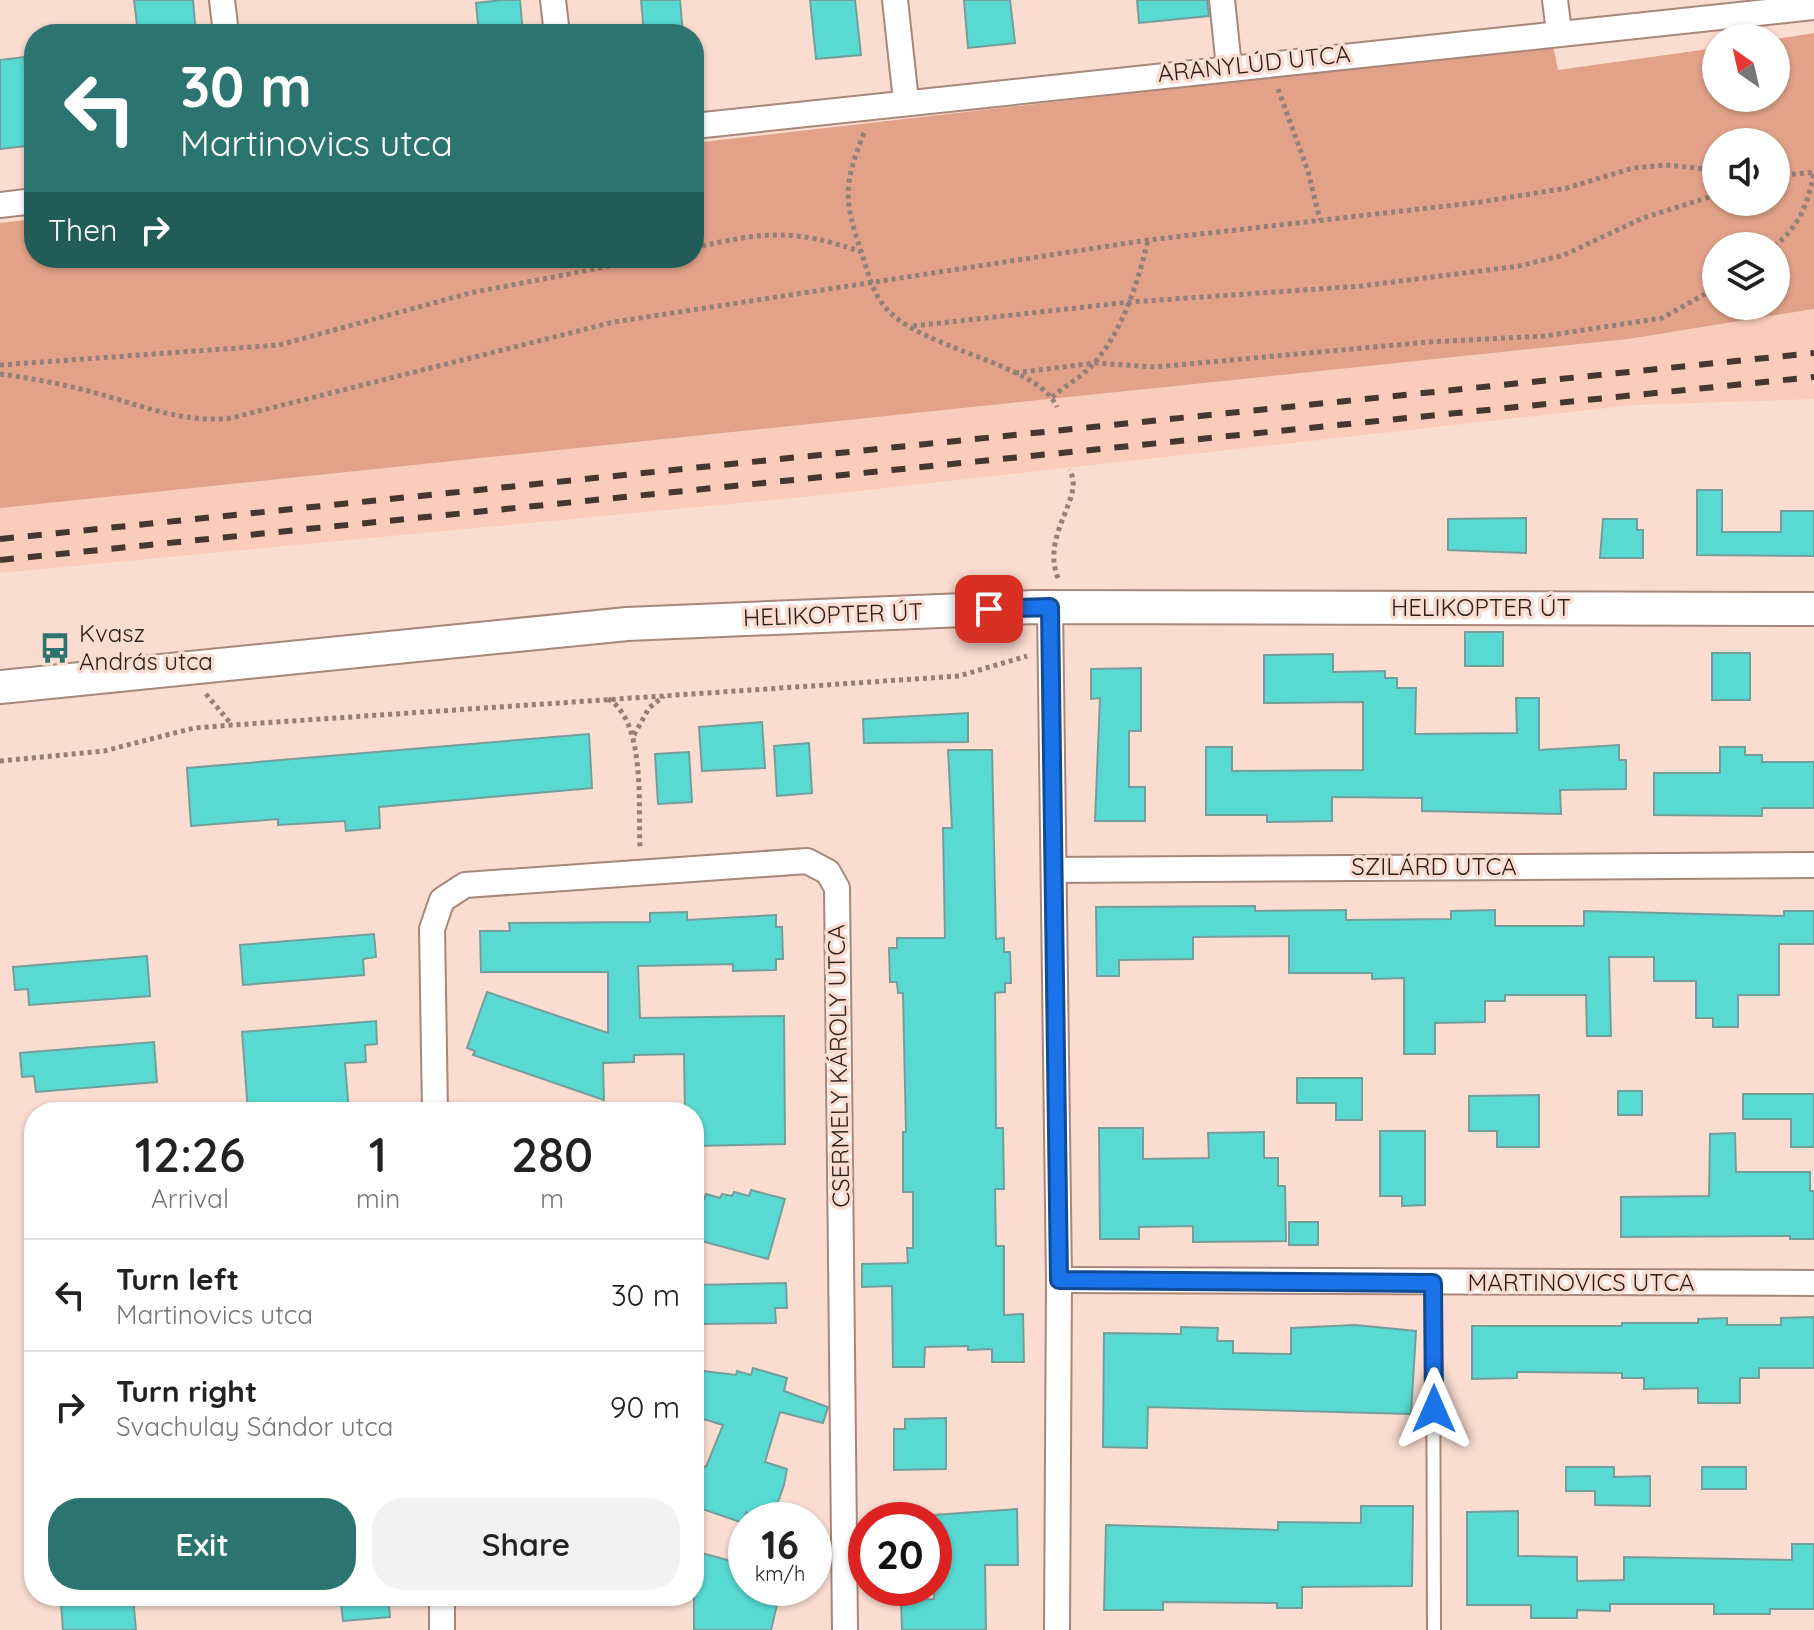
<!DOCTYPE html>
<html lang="en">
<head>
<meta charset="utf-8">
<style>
	:root { --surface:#fff; --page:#f2f2f2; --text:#222; --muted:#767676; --line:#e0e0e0; --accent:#2b7470 }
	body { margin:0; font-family:Quicksand,sans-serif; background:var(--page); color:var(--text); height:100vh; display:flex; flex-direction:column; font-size:30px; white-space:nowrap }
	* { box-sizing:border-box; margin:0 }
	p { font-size:26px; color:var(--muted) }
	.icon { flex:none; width:44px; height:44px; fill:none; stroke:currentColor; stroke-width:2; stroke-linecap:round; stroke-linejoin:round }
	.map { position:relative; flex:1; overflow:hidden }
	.panel { position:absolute; left:24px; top:1102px; width:680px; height:504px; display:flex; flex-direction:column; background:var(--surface); border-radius:32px; box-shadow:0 2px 6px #0004 }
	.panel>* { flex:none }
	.hud { position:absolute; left:24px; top:24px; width:680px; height:244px; border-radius:32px; box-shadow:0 2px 6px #0004; background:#2b7470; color:#fff; overflow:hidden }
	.needle { width:52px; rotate:326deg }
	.fabs { position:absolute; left:1702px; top:24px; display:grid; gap:16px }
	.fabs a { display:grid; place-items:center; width:88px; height:88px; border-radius:50%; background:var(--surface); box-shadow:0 2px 6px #0004; font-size:40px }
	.speed { position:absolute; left:728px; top:1502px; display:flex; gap:16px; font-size:40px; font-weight:700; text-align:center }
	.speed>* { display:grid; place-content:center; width:104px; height:104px; border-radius:50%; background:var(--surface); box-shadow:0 2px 6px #0004; line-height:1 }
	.speed small { font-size:20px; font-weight:400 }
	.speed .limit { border:12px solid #d22; background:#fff; color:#111 }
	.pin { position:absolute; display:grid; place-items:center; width:68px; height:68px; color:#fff; margin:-34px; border-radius:16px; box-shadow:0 4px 12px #0006 }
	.me { position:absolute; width:88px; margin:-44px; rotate:0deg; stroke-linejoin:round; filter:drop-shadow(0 0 6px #0008) }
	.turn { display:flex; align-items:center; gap:28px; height:168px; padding:0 24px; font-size:36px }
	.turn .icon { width:104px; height:104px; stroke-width:2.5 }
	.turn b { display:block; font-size:56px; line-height:68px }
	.then { display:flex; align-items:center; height:76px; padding:0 24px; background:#0003; gap:16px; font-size:30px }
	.eta { display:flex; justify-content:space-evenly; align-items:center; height:136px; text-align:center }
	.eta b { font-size:48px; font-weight:600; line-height:56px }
	.cta { display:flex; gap:16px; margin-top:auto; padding:16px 24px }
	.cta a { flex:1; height:92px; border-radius:32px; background:var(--accent); color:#fff; font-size:32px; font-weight:600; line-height:92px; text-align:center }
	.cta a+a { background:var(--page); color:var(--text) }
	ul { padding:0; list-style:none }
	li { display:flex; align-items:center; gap:24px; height:112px; padding:0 24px; border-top:2px solid var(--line) }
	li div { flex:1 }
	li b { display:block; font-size:30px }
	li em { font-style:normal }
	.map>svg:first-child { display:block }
</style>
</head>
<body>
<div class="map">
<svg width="1814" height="1630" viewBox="0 0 1814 1630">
	<rect width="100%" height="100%" fill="#fadcd0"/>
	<path fill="#f9ccbb" d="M1814,309v90l-180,6 -820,91 -814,77v-65l1628,-169z"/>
	<path fill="#e2a289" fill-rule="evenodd" d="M1814,33v276l-186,30 -1628,169v-285l34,-4v39h660v-115l859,-98 5,25 158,-22v50h60v-59zM1716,142h60v60h-60zM1716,246h60v60h-60z"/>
	<g fill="#58dad3" stroke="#749e9b" stroke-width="2">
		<path d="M134,0h59l3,34h-58z"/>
		<path d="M502,0h18l3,34h-44l-3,-31z"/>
		<path d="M641,0h39l3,34h-39z"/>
		<path d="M810,0h45l6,55 -45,4z"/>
		<path d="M964,0h46l5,43 -47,5z"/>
		<path d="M1137,0h70l2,16 -70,7z"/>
		<path d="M24,57l10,88 -34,4v-89z"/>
		<path d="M1697,490h25v42h59v-21h33v45l-117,-1z"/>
		<path d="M1526,518v35l-78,-3v-31z"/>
		<path d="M1603,519h34v11h6v28h-43z"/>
		<rect x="1465" y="632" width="38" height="34"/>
		<rect x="1712" y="653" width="38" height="47"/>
		<path d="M1333,654v18l52,-1v7h12v10h19l-1,46 102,-1 -1,-35h23v52l80,-5v15h7v29l-66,1 1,24 -139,-3v-13l-90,-1v24l-65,1v-7h-61v-68h26v24l131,-1v-68l-99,1v-48z"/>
		<path d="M1141,668v63h-12v56h16v34h-50l5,-123 -9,1v-30z"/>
		<path d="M968,713v29l-104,1 -1,-24z"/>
		<path d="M762,722l3,46 -63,3 -3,-44z"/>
		<path d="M589,734l3,54 -213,19 1,21 -34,3 -1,-10 -67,4v-6l-87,7 -4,-58z"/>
		<path d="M809,743l3,50 -35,3 -3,-50z"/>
		<path d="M1720,747h25v8h17v7h52v46h-52v8l-108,-1v-42h66z"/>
		<path d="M948,750h44l4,189 8,-1v14h6l1,31h-6v9l-10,1 1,135h7l1,61h-9l1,57h8v69l19,-1 1,48h-32v-13l-24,1v-4l-43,1 -1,20h-31l-1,-81 -30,1v-23l46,-1 -1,-15h6v-56h-10v-60h3l-3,-139h-5l-1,-11h-7l-1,-34h8v-10h48l-2,-110h9z"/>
		<path d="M689,752l3,50 -34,2 -3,-50z"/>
		<path d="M1255,906v5l91,-1v10l105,-1v-8l44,-1v16h89v-15l200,5v-5h30v33h-35v51h-41v32h-25v-9h-17v-37h-42v-24h-45l2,79h-24l-1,-41h-81v6h-20v21l-50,1v31h-31v-76l-32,1v-6h-83v-37l-96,1v22l-74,1v16h-22l-1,-69z"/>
		<path d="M687,912v8l89,-5v12h6l1,32h-7v11l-43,1v-7l-95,2 2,52 144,-2 1,128 -91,2v-34h-9l-1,-58 -50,1v7l-31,1 1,37 -131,-45 2,-4 -8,-3 20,-56 121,41v-61h-127l-1,-41h30l-1,-8 141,-1v-9z"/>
		<path d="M374,934l2,23 -13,2 1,16 -121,10 -3,-40z"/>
		<path d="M147,956l3,40 -121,9 -1,-16 -13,1 -2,-23z"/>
		<path d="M376,1021l1,23 -12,1 1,17 -21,1 4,49h-101l-6,-80z"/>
		<path d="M154,1042l3,40 -121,10 -2,-16 -12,1 -2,-24z"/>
		<path d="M1297,1078h65v42h-26v-17h-39z"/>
		<rect x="1618" y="1091" width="24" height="24"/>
		<path d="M1743,1094h71v53h-23v-28h-48z"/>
		<path d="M1539,1095v52h-42v-16h-28v-35z"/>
		<path d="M1099,1128h44v31l66,-1 -1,-25 56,-1v26h14v28h7l1,55 -93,1v-16l-54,1v12h-39z"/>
		<path d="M1380,1131h45v74l-23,1v-10h-22z"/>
		<path d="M1735,1133l1,39h74v19h4v48h-24v-3l-169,1v-40l88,-1 1,-62z"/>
		<path d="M751,1190l34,9 -17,60 -74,-20v-43l10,3 2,-5 14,4 2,-4 10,2 2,-4 15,4z"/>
		<rect x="1289" y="1222" width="29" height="23"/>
		<path d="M786,1283l1,25h-12l1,15 -82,1v-39z"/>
		<path d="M1814,1317v51h-55v10h-19v25h-42v-15l-54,1v-11h-22v-5l-105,-1v6l-45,1v-53h150v-3h76v-4l29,-1v7h54v-7z"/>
		<path d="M1355,1325l61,6 -5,83 -263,-7 -1,41 -44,-1 1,-114 77,1v-7l37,1 -1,13h16v12l58,1v-26z"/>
		<path d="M753,1368l34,10 -3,13 44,16 -5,16 -43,-11 -15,50 22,7 -3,16 -10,28 -9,-3 -3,8 -16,-6v12l-52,-18v-43l12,4 17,-42 -23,-7 1,-5 -7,-2v-41l42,5 1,-4 14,4z"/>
		<path d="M946,1418v51l-52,1v-41h11v-10z"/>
		<path d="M1566,1467h48v10l36,-1v30l-55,-1v-14h-29z"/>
		<rect x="1702" y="1467" width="44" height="22"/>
		<path d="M1361,1506h52l-1,80 -110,1v21h-25v-5l-114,-1v8h-59l2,-85 172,5v-8l83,1z"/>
		<path d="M1017,1509l1,56h-33l1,65h-84l-1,-30 33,-1v-84z"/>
		<path d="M1518,1511v45l59,1v24l47,-1v-23l168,3v-16h22v65h-44v5h-56v-10h-104v7l-33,-1v8h-46v-13h-64v-93z"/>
		<path d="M694,1551l52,14v23h35l-10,42h-77z"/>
		<path d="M340,1596h48l2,21 -47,4z"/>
		<path d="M133,1598l3,32h-73l-2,-26z"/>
	</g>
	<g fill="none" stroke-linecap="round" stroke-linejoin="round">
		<defs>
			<path id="service" d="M1433,1283l1,347"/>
			<g id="minor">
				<path d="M222,0l4,34"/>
				<path d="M553,0l4,34"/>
				<path d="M895,0l11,101"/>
				<path d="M1222,0l7,67"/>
				<path d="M1555,0l4,32"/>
				<path d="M694,126l1120,-119"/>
				<path d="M0,205l34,-4"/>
				<path d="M1050,607l9,673 -2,350"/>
				<path d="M1054,870l760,-5"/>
				<path d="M435,1112l-3,-183 10,-29 23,-15 342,-24 21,11 9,16 8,742"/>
				<path d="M1059,1280l755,3"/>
				<path d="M442,1596v34"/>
			</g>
			<path id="tertiary" d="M0,687l627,-63 407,-17 780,2"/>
		</defs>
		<use href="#service" stroke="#a88679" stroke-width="16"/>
		<use href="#minor" stroke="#a88679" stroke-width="28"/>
		<use href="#tertiary" stroke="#a88679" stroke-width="36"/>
		<g stroke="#957f76" stroke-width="5" stroke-dasharray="4 4" stroke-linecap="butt">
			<path d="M1278,89l30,82 12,49"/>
			<path d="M864,133c-20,51 -21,65 -3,118 6,18 11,41 24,56 35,43 152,55 172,100"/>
			<path d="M1776,176l38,-4"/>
			<path d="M1774,246c25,-18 35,-45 40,-74"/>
			<path d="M694,248c67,-16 101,-20 167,4"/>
			<path d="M913,326l217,-24 232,-16 157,-20 45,-11 79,-37 73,-23"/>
			<path d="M0,365l279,-20 191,-52 182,-35"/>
			<path d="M1015,373l80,-10 60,4 274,-25 116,-6 117,-18 54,-30"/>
			<path d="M0,374c37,5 73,12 110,23 40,12 79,26 121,21l383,-96 534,-82 333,-38 86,-14 66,-20 33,-3 50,5"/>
			<path d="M1052,397c14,-12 33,-22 44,-36 28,-34 42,-79 52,-121"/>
			<path d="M1058,578c-18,-44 29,-83 11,-108"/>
			<path d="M206,694l26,31"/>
			<path d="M608,699c38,22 30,107 32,148"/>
			<path d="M634,735l15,-27 15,-12"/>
			<path d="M0,761l104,-10 90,-23 38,-3 727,-49 68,-20"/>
		</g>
		<use href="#service" stroke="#fff" stroke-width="12"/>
		<use href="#minor" stroke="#fff" stroke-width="24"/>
		<use href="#tertiary" stroke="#fff" stroke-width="32"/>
		<g stroke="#463630" stroke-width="6" stroke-dasharray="14 14" stroke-linecap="butt">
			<path d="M0,539l1814,-186"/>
			<path d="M0,560l1814,-183"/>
		</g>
	</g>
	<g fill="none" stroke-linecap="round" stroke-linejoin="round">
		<defs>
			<path id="route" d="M989,609l61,-2 9,673 374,3 1,126"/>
		</defs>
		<use href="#route" stroke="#114b97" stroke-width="20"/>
		<use href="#route" stroke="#1a73e8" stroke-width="14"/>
	</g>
	<defs>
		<symbol id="bus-bare" viewBox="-9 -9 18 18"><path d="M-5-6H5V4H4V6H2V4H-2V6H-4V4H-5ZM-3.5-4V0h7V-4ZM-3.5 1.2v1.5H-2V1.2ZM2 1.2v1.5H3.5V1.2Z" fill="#2b7470" stroke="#fadcd0" stroke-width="2.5" paint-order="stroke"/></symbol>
	</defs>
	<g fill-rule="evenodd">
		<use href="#bus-bare" x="33" y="626" width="44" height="44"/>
	</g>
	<g text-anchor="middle" stroke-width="7" stroke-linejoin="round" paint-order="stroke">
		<g font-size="24" fill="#2c1e19" stroke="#fadcd0">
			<text transform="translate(1254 64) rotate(-6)" y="8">ARANYLÚD UTCA</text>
			<text x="1481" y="616">HELIKOPTER ÚT</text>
			<text transform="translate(833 615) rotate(-2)" y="8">HELIKOPTER ÚT</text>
			<text x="1434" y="875">SZILÁRD UTCA</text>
			<text transform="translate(839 1066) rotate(-91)" y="8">CSERMELY KÁROLY UTCA</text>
			<text x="1581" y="1291">MARTINOVICS UTCA</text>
		</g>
		<g font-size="24" fill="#2c1e19" stroke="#fadcd0" text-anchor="start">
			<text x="79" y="642">Kvasz<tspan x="79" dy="28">András utca</tspan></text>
		</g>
	</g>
</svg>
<div class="fabs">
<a><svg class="needle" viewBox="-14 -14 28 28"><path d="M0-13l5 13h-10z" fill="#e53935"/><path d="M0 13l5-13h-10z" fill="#767676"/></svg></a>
<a><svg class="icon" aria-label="sound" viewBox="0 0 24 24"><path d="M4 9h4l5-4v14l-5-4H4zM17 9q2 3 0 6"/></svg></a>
<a><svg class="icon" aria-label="layers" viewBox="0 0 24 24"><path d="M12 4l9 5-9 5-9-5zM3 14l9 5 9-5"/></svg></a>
</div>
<div class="speed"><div>16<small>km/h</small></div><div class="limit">20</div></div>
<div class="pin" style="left:989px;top:609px;background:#d93025"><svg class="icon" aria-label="arrive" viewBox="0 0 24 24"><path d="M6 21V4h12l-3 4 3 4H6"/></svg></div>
<svg class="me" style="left:1434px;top:1409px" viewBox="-20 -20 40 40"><path d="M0-17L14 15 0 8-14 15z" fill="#1a73e8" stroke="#fff" stroke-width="4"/></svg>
<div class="hud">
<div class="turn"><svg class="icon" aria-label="left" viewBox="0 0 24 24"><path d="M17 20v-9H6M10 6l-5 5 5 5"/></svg><div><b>30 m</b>Martinovics utca</div></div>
<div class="then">Then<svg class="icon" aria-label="right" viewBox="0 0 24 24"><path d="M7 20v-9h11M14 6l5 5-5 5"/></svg></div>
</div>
<section class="panel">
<div class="eta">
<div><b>12:26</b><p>Arrival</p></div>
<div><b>1</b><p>min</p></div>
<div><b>280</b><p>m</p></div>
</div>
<ul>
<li><svg class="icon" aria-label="left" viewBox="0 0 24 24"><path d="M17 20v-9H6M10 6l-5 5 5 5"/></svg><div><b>Turn left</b><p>Martinovics utca</p></div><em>30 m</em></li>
<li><svg class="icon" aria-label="right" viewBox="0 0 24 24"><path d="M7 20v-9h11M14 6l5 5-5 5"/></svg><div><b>Turn right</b><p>Svachulay Sándor utca</p></div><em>90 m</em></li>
</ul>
<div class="cta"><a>Exit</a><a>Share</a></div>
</section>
</div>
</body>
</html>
